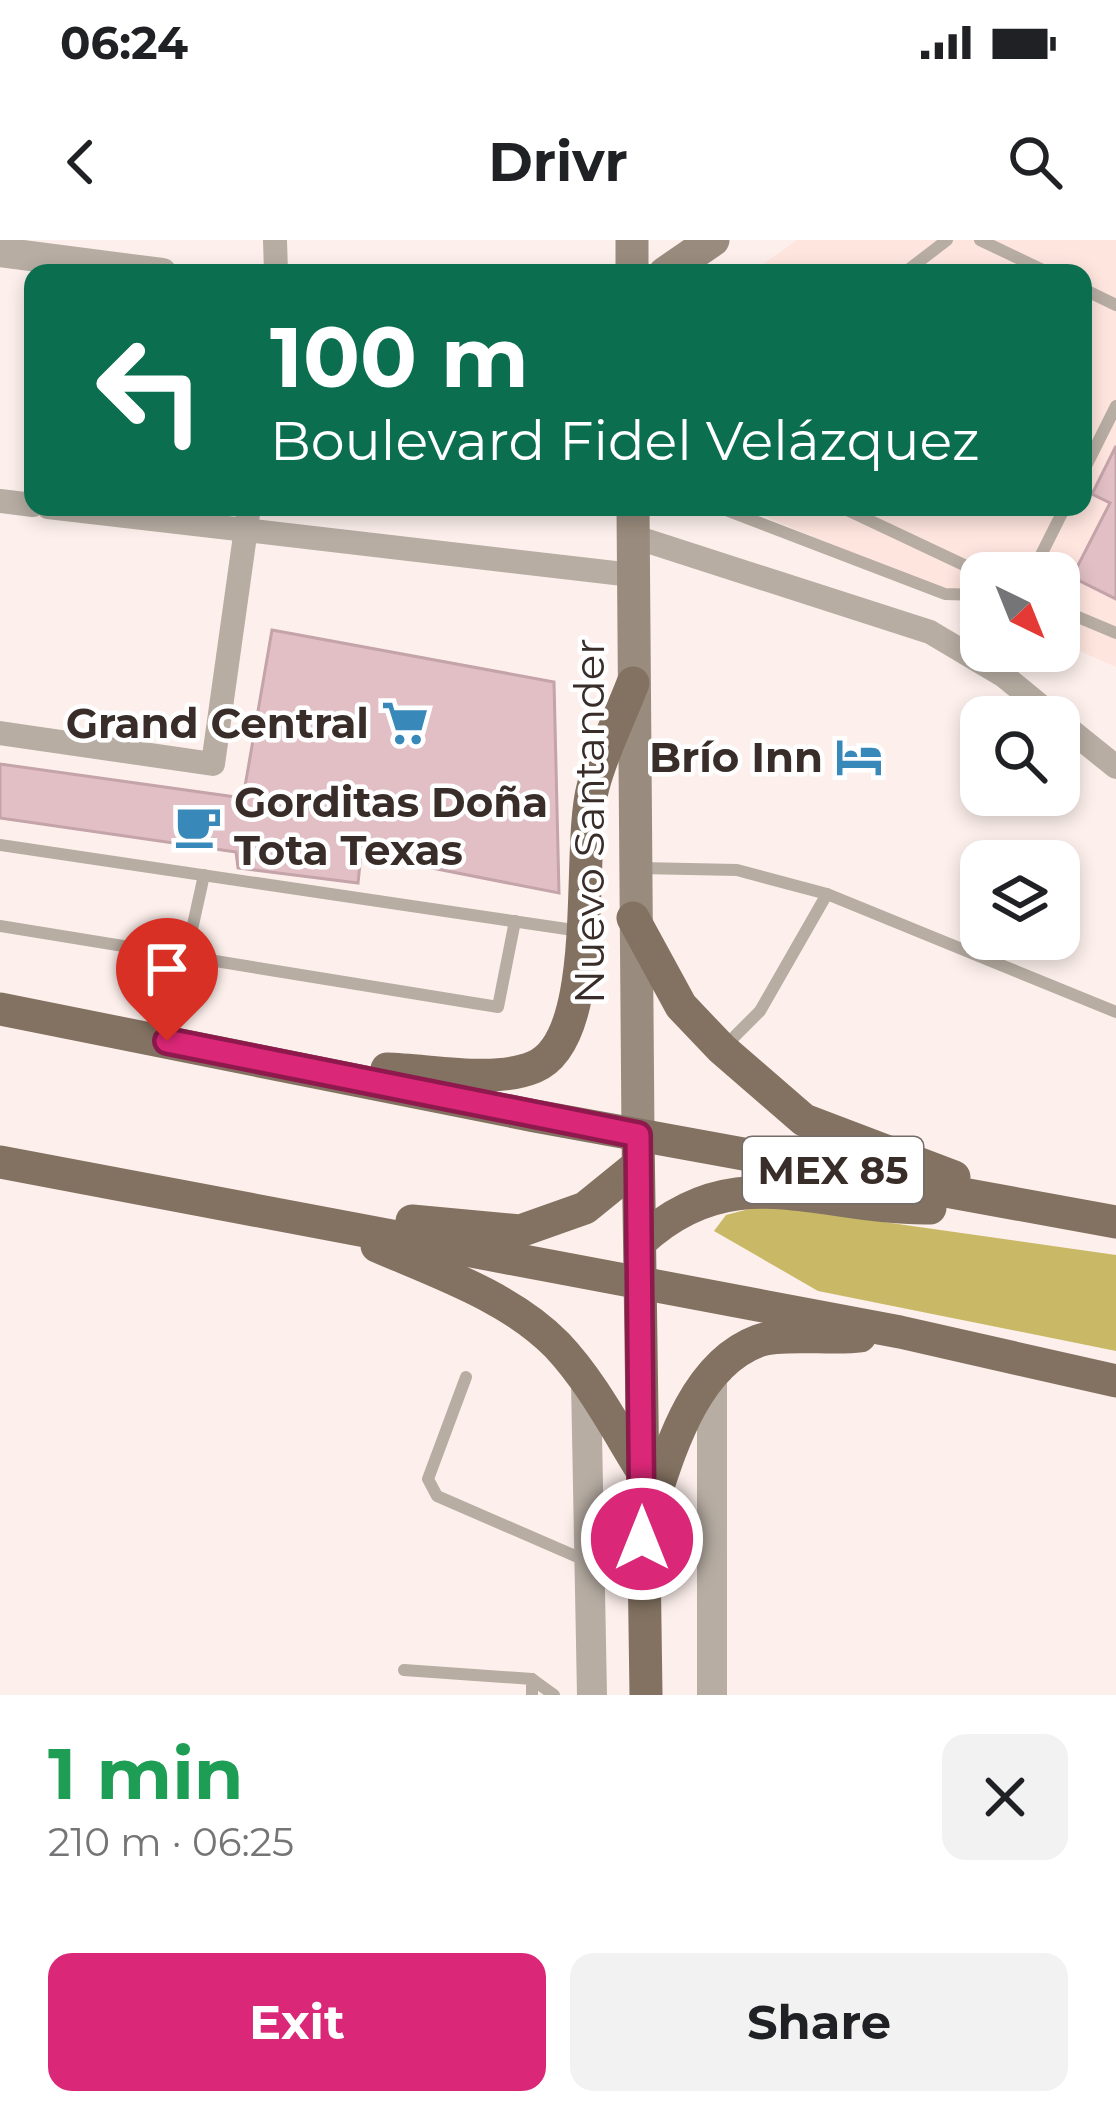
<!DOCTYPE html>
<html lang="en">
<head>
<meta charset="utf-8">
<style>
	:root { --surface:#fff; --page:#f2f2f2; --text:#202124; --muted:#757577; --accent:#db2777 }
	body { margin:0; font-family:Montserrat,sans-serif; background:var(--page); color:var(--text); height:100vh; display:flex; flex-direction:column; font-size:45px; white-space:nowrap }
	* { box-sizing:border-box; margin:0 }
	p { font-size:39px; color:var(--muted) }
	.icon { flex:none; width:66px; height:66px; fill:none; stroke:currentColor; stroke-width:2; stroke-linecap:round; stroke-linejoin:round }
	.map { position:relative; height:1455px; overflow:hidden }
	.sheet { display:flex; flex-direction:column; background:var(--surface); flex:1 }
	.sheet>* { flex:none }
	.banner { position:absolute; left:24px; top:24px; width:1068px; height:252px; border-radius:24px; box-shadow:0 6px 18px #0003; background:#0b6e4f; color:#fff; overflow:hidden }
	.needle { width:78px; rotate:137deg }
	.fabs { position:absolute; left:960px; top:312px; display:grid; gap:24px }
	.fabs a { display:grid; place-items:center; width:120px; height:120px; border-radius:24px; background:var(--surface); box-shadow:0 6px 18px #0003; font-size:60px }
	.pin { position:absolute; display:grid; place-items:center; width:102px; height:102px; color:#fff; margin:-123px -51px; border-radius:50% 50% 50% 0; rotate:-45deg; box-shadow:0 0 12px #0007 }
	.pin .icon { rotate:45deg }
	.me { position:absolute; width:132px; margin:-66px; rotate:0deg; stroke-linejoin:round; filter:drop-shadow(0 0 9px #0008) }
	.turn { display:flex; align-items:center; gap:42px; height:252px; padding:0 48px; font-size:54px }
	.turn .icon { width:156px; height:156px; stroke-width:2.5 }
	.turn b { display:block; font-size:84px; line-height:102px }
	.round { display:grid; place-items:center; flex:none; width:126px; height:126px; border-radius:24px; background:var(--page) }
	.overview { display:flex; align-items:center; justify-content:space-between; height:204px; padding:0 48px }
	h1 { font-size:72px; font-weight:700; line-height:90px; color:#1e9e55 }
	.cta { display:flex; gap:24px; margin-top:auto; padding:24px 48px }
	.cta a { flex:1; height:138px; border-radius:24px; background:var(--accent); color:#fff; font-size:48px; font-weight:700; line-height:138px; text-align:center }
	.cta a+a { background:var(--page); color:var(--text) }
	.status { display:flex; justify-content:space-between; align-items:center; height:84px; padding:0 60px; background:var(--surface); direction:ltr }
	.status svg { height:33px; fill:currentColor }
	header { display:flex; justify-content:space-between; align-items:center; height:156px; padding:0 48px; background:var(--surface); font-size:54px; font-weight:700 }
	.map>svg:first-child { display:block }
</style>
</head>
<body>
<div class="status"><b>06:24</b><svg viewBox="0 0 49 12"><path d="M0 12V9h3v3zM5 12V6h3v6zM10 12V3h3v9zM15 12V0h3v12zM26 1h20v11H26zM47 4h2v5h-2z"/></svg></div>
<header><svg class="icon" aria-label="back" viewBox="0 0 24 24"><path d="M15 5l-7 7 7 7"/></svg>Drivr<svg class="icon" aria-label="search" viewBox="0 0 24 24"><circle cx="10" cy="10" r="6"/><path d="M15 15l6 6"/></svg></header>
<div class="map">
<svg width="1116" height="1455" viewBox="0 0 1116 1455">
	<rect width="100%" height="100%" fill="#fdf0ec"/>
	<path fill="#fee5de" d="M797,0h319v427l-57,-25v-69h-78v36l-237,-102h339v-234h-333z"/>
	<path fill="#c9b967" d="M764,965l352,50v96l-298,-60 -104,-60 12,-16z"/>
	<g fill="#e1bfc5" stroke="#c4a3a9" stroke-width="3">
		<path d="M1116,206v153l-44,-22 38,-74 -18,-9z"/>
		<path d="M272,390l282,52 5,211 -198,-39 -3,29 -120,-15 -2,-16 -236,-34v-54l243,34z"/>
	</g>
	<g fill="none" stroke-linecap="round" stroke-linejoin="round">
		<g stroke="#b7ada3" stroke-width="12">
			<path d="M980,0l69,33"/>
			<path d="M904,33l43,-33"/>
			<path d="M1083,49l33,16"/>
			<path d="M1083,232l33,-66"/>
			<path d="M718,267l227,87 36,1"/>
			<path d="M841,267l140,66"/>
			<path d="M1032,333l33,-66"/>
			<path d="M1059,369l57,24"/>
			<path d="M0,605l580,86"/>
			<path d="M640,628l97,2 90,24 289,118"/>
			<path d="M0,686l498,81 17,-86"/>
			<path d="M168,798l36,-163"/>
			<path d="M722,809l38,-38 67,-117"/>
			<path d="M466,1137l-38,102 9,17 205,89"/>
			<path d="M404,1430l128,9v16"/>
			<path d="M532,1439l22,16"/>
		</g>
		<g stroke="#b7ada3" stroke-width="24">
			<path d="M275,0l1,33"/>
			<path d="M0,261l33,4"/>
			<path d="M48,267l584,68"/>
			<path d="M632,296l298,96 74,44 50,41"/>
			<path d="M1059,481l57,46"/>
			<path d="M0,493l213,31 36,-257"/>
		</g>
		<g stroke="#b7ada3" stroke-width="30">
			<path d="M0,12l162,21"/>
			<path d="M712,1137v318"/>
			<path d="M586,1141l6,314"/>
		</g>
		<g stroke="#998b7d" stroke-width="33">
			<path d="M632,0v33"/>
			<path d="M665,33l48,-33"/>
			<path d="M633,267l5,628"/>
		</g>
		<g stroke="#837261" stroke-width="33">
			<path d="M633,678l48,88 41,43 82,71 150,57"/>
			<path d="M0,769l535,107 581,106"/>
			<path d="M387,829c43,1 106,15 147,-2 68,-28 42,-217 59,-280 9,-35 27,-70 40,-104"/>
			<path d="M638,895l8,560"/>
			<path d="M0,922l900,170 216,49"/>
			<path d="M412,981l108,10 65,-23 53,-43"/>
			<path d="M640,1002c94,-88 180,-32 290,-34"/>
			<path d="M377,1006c60,26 133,51 180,99 34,36 58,82 84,124"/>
			<path d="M651,1268c19,-58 43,-143 107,-167 23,-9 75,-1 102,-5"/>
		</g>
	</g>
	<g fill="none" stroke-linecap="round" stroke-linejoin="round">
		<defs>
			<path id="route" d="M167,801l471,94 4,404"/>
		</defs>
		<use href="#route" stroke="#8e194d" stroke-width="30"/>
		<use href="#route" stroke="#db2777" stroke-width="21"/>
	</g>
	<defs>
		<symbol id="supermarket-bare" viewBox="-9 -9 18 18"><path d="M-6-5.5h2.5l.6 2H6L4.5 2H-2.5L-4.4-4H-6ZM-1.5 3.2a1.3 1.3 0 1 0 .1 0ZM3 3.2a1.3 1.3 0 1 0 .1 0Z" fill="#3988ba" stroke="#fff" stroke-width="2.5" paint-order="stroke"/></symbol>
		<symbol id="hotel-bare" viewBox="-9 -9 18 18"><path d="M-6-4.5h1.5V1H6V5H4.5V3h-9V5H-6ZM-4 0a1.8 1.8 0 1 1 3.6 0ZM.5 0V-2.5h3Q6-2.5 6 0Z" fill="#3988ba" stroke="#fff" stroke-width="2.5" paint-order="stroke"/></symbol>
		<symbol id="cafe-bare" viewBox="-9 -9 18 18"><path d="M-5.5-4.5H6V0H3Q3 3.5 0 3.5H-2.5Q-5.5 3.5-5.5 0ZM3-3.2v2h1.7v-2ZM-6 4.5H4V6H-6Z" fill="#3988ba" stroke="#fff" stroke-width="2.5" paint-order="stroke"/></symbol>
	</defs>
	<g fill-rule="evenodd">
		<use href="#supermarket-bare" x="372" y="450" width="66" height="66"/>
		<use href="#hotel-bare" x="826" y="484" width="66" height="66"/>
		<use href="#cafe-bare" x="165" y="553" width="66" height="66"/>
	</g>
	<g text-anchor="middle" stroke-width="9" stroke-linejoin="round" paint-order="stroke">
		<rect fill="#fff" stroke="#746c69" stroke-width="3" x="743" y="897" width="180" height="66" rx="9"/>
		<g font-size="39" font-weight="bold" fill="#392d29">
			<text x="833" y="944">MEX 85</text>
		</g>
		<g font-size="42" font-weight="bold" fill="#392d29" stroke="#fff" text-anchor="end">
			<text x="369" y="498">Grand Central</text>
			<text x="823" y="532">Brío Inn</text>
			<text x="234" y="577" text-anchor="start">Gorditas Doña<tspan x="234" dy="48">Tota Texas</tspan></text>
		</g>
		<g font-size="42" fill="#392d29" stroke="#fff">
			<text transform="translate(589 581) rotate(-90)" y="15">Nuevo Santander</text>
		</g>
	</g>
</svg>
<div class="fabs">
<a><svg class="needle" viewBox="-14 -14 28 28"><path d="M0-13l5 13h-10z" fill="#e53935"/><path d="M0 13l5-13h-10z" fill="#757577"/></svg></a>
<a><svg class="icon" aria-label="search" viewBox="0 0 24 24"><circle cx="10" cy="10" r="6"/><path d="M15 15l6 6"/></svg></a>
<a><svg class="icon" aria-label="layers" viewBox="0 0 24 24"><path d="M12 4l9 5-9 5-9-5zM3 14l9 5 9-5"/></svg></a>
</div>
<div class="pin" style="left:167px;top:801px;background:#d93025"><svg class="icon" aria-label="arrive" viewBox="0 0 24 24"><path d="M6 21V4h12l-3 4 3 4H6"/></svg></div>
<svg class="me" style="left:642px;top:1299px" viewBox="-20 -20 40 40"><circle r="17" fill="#db2777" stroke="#fff" stroke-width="3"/><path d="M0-11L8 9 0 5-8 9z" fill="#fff"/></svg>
<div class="banner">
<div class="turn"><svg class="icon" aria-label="left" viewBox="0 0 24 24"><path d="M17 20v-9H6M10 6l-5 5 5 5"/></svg><div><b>100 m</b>Boulevard Fidel Velázquez</div></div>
</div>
</div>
<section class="sheet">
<div class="overview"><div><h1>1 min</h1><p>210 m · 06:25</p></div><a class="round"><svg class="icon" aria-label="close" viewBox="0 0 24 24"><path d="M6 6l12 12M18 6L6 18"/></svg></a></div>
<div class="cta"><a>Exit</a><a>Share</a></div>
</section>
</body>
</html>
